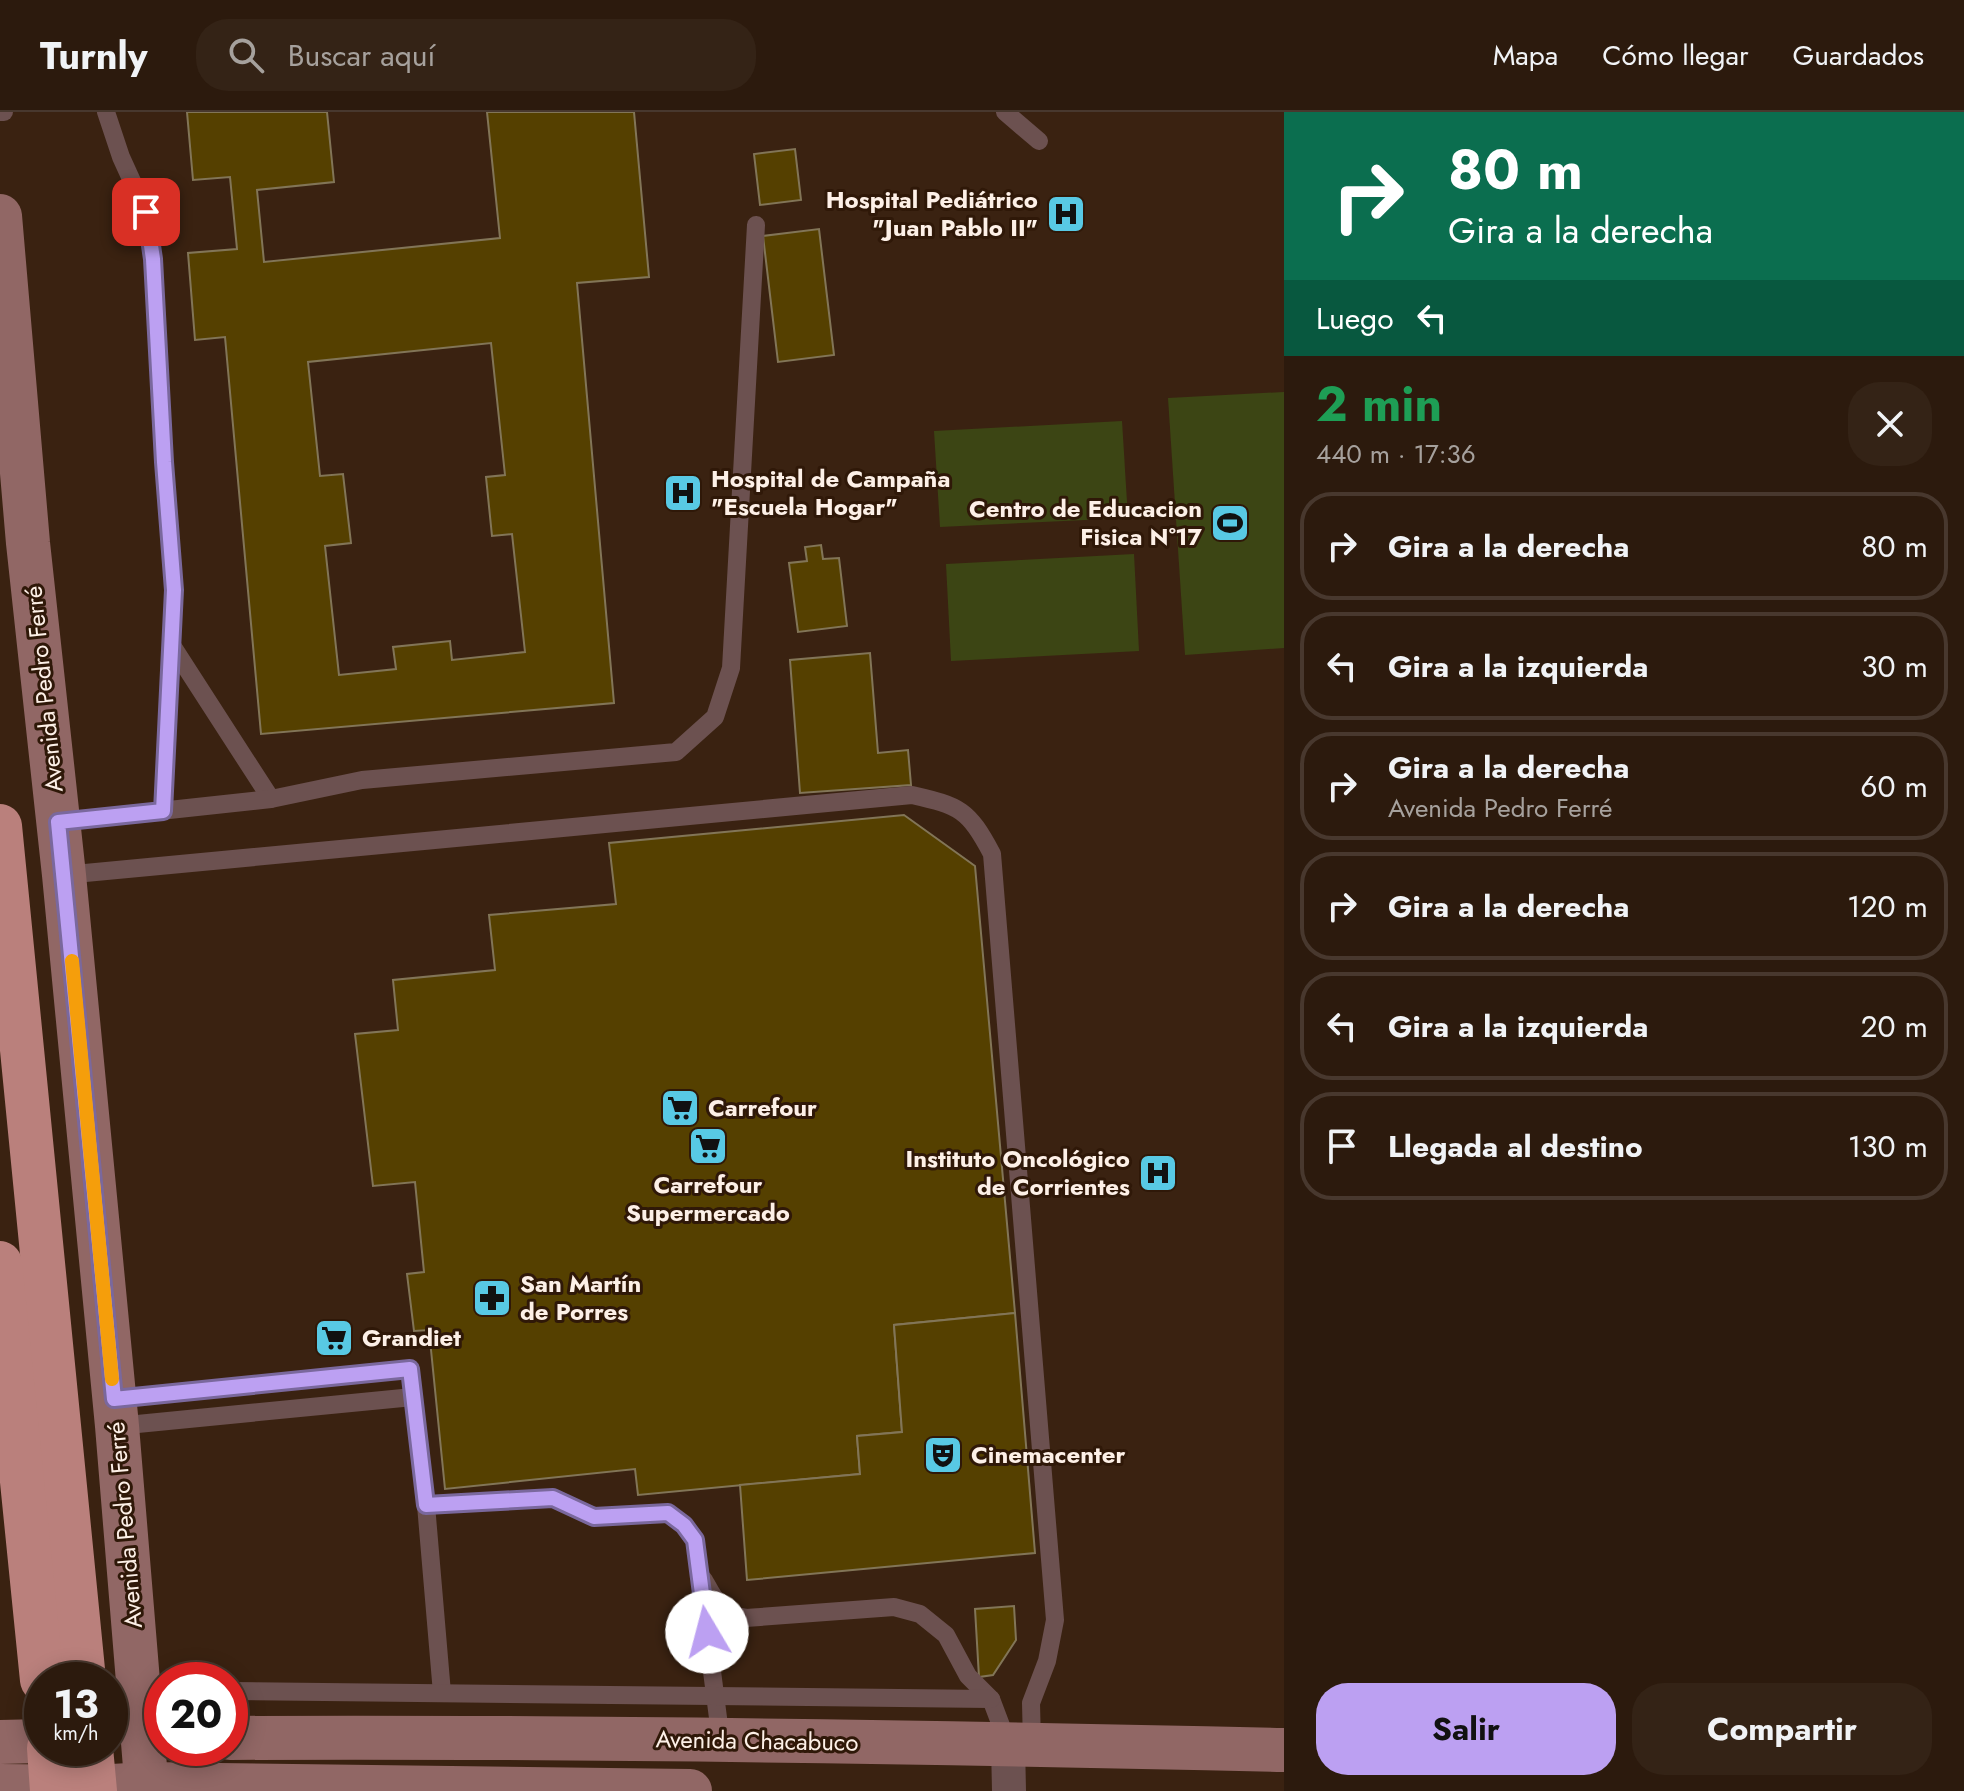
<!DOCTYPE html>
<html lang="es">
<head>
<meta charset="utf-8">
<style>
	:root { --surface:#2c1a0d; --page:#342316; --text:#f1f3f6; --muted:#a6a19d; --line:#48382e; --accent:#bca0f2 }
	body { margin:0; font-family:Jost,sans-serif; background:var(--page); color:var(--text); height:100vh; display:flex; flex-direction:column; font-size:30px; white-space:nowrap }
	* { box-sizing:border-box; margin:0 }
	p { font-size:26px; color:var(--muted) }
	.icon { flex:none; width:44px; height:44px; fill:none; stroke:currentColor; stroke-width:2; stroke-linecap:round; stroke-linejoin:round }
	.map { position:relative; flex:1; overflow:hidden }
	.panel { display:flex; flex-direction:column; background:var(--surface); width:680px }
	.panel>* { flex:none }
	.guide { background:#0b6e4f; color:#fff; overflow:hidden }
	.speed { position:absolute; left:24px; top:1550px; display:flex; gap:16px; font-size:40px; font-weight:700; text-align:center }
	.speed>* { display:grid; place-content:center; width:104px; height:104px; border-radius:50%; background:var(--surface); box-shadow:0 4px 20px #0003,0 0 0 2px var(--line); line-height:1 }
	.speed small { font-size:20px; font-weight:400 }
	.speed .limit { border:12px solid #d22; background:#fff; color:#111 }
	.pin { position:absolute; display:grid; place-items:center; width:68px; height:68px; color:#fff; margin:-34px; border-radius:16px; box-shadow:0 4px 12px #0006 }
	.me { position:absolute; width:88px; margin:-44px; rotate:352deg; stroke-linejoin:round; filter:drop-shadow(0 0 6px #0008) }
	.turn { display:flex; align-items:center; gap:28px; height:168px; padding:0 32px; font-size:36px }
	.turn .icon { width:104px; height:104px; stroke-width:2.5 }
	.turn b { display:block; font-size:56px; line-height:68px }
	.then { display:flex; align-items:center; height:76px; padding:0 32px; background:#0003; gap:16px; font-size:30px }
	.round { display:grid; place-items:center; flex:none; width:84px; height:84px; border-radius:32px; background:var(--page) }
	.head { display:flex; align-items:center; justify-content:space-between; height:136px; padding:0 32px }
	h1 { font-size:48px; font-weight:700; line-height:60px; color:#1e9e55 }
	.button { display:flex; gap:16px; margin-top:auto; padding:16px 32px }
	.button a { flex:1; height:92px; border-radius:32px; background:var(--accent); color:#111; font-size:32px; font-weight:700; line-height:92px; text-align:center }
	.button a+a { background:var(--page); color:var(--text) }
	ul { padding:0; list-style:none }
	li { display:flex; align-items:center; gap:24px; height:108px; margin:0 16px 12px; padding:0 16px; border:4px solid var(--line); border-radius:32px }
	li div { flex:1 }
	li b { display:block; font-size:30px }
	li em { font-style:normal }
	header { display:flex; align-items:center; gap:48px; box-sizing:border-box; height:112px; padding:0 40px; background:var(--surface); border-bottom:2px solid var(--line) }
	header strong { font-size:38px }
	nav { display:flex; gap:44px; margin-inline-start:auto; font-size:28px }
	.search { width:560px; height:72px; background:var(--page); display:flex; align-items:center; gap:20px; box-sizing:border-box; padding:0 28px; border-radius:32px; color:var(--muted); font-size:30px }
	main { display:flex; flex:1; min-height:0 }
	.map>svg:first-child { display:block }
</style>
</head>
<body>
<header>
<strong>Turnly</strong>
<div class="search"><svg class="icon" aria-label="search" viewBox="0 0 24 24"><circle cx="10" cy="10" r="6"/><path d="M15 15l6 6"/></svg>Buscar aquí</div>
<nav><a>Mapa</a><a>Cómo llegar</a><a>Guardados</a></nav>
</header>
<main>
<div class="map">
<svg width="1284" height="1679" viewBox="0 0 1284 1679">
	<rect width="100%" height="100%" fill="#3a2211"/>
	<g fill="#3c4514">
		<path d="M1284,280v256l-99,7 -17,-257z"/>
		<path d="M1122,309l6,97 -188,9 -6,-96z"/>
		<path d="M1134,442l5,97 -188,10 -5,-97z"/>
	</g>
	<g fill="#554000" stroke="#827557" stroke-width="2" fill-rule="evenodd">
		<path d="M187,0h140l7,70 -77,8 7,72 236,-24 -13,-126h147l15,165 -72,6 37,420 -353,31 -36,-397 -30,3 -7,-87 49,-4 -7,-72 -37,3zM491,231l14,132 -19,2 6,59 20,-2 13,118 -73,8 -2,-19 -57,6 3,22 -57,6 -14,-129 26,-3 -8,-69 -23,2 -12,-114z"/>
		<path d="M795,37l6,51 -41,5 -6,-51z"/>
		<path d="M819,117l15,126 -56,7 -15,-126z"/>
		<path d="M821,433l2,14 16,-1 8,68 -49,6 -9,-69 18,-2 -2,-14z"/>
		<path d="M870,541l8,100 30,-3 3,35 -111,8 -10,-133z"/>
		<path d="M904,703l71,51 40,447 -121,12 8,107 -45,4 3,38 -222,21 -3,-26 -190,20 -16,-159 -15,1 -7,-57 17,-2 -9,-90 -42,4 -18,-152 43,-4 -5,-50 102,-10 -6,-55 127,-11 -7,-61z"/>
		<path d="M1015,1201l20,240 -288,27 -7,-95 120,-11 -3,-38 45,-4 -8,-107z"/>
		<path d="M1014,1494l2,34 -23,35 -14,2 -4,-68z"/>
	</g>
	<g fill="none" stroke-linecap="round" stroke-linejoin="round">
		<g stroke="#6c5150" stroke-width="18">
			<path d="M0,0h4"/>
			<path d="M106,0l15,45 25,55 7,47 11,203 10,128 -11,221"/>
			<path d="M1005,0l34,29"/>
			<path d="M171,532l100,155"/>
			<path d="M58,710l213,-23 91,-19 314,-28 39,-35 16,-49 25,-443"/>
			<path d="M64,763l848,-80c48,11 56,14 80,59l63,766 -8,41 -16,42 1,41"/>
			<path d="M114,1287l296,-30 16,136 16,188"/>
			<path d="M117,1314l296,-29"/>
			<path d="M426,1393l127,-7 41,19 74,-4 16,12 11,15 26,201"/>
			<path d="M704,1468c11,20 17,34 42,38l148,-11 26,7 26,21 22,41 23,23 17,45"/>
			<path d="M232,1579l759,8"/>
		</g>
		<path stroke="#6c5150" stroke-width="34" d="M1008,1632l1,47"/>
		<g stroke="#916765" stroke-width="44">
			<path d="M0,104l28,327 36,332 53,551 30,365"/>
			<path d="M230,1626c351,-2 703,4 1054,12"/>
			<path d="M0,1630l42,-1"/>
			<path d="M0,1674l95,1 52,-3 543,7"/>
		</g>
		<g stroke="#ba807c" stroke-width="44">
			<path d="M0,714l84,854"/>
			<path d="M0,1151l42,417"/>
			<path d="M49,1636l3,43"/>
			<path d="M91,1636l4,43"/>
		</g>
	</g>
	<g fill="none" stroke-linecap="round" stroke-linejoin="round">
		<defs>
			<path id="route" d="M146,100l7,47 11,203 10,128 -11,221 -105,11 56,577 296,-30 16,136 127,-7 41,19 74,-4 16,12 11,15 12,92"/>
		</defs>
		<use href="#route" stroke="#7a689d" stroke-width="20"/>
		<use href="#route" stroke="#bca0f2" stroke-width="14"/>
		<path stroke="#f59e0b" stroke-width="14" d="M72,849l40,418"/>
	</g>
	<defs>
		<symbol id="hospital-square" viewBox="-11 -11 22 22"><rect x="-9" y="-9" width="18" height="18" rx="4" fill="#58c9e4" stroke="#2f1808"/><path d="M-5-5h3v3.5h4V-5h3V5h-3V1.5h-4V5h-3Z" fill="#111"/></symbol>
		<symbol id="stadium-square" viewBox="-11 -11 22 22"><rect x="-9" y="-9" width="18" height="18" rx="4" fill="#58c9e4" stroke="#2f1808"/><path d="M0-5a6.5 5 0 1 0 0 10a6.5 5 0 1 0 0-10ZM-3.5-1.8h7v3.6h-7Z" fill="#111"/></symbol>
		<symbol id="supermarket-square" viewBox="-11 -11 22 22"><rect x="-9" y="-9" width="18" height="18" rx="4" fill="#58c9e4" stroke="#2f1808"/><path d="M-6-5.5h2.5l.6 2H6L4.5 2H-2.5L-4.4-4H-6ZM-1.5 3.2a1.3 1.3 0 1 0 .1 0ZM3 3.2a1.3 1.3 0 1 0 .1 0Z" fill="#111"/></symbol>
		<symbol id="pharmacy-square" viewBox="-11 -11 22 22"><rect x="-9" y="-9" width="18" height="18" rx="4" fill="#58c9e4" stroke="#2f1808"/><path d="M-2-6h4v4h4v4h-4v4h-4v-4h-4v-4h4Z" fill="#111"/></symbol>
		<symbol id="theatre-square" viewBox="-11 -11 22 22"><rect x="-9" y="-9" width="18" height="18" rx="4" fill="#58c9e4" stroke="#2f1808"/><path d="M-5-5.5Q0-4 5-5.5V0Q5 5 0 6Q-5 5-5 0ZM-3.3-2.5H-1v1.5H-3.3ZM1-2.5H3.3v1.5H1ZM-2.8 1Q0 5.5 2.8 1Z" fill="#111"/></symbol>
	</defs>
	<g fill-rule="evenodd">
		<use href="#hospital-square" x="1044" y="80" width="44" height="44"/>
		<use href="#hospital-square" x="661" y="359" width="44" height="44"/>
		<use href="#stadium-square" x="1208" y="389" width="44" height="44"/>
		<use href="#supermarket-square" x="658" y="974" width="44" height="44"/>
		<use href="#supermarket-square" x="686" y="1012" width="44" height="44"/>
		<use href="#hospital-square" x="1136" y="1039" width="44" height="44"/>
		<use href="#pharmacy-square" x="470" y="1164" width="44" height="44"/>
		<use href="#supermarket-square" x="312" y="1204" width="44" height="44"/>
		<use href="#theatre-square" x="921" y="1321" width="44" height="44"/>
	</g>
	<g text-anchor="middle" stroke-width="6" stroke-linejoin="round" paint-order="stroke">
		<g font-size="24" font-weight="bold" fill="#fdf0e7" stroke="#2f1808" text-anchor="start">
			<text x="1038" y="96" text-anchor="end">Hospital Pediátrico<tspan x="1038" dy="28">"Juan Pablo II"</tspan></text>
			<text x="711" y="375">Hospital de Campaña<tspan x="711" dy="28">"Escuela Hogar"</tspan></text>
			<text x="1202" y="405" text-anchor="end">Centro de Educacion<tspan x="1202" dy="28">Fisica Nº17</tspan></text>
			<text x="708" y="1004">Carrefour</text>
			<text x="1130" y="1055" text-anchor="end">Instituto Oncológico<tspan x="1130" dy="28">de Corrientes</tspan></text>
			<text x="708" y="1081" text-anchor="middle">Carrefour<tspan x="708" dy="28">Supermercado</tspan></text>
			<text x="520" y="1180">San Martín<tspan x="520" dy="28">de Porres</tspan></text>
			<text x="362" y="1234">Grandiet</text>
			<text x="971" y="1351">Cinemacenter</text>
		</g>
		<g font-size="24" fill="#fdf0e7" stroke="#2f1808">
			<text transform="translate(44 577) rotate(-96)" y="8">Avenida Pedro Ferré</text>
			<text transform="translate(125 1413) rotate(-95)" y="8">Avenida Pedro Ferré</text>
			<text transform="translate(757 1629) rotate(1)" y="8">Avenida Chacabuco</text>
		</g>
	</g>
</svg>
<div class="speed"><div>13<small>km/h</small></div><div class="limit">20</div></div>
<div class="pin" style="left:146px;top:100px;background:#d93025"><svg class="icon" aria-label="arrive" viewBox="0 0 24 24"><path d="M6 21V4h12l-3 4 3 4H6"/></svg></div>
<svg class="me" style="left:707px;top:1520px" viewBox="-20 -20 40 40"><circle r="19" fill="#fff"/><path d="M0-13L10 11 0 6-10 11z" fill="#bca0f2"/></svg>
</div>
<section class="panel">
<div class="guide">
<div class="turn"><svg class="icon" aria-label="right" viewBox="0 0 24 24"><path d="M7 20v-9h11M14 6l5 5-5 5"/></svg><div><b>80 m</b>Gira a la derecha</div></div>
<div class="then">Luego<svg class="icon" aria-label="left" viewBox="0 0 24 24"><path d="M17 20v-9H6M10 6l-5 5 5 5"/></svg></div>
</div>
<div class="head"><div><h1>2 min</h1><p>440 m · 17:36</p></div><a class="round"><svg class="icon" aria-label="close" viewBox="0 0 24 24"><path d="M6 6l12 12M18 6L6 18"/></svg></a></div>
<ul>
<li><svg class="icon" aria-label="right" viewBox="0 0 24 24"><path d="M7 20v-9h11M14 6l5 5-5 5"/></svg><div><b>Gira a la derecha</b></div><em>80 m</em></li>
<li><svg class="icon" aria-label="left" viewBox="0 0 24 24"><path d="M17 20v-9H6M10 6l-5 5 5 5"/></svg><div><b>Gira a la izquierda</b></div><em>30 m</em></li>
<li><svg class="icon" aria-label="right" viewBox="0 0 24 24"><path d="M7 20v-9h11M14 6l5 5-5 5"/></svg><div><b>Gira a la derecha</b><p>Avenida Pedro Ferré</p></div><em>60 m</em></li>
<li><svg class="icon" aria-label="right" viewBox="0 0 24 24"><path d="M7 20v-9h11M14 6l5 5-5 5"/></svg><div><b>Gira a la derecha</b></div><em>120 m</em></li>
<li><svg class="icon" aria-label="left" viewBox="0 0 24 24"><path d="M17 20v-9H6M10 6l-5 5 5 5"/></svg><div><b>Gira a la izquierda</b></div><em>20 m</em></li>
<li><svg class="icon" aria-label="arrive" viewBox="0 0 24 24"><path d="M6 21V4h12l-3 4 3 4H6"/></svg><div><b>Llegada al destino</b></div><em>130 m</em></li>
</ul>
<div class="button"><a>Salir</a><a>Compartir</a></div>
</section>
</main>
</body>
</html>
